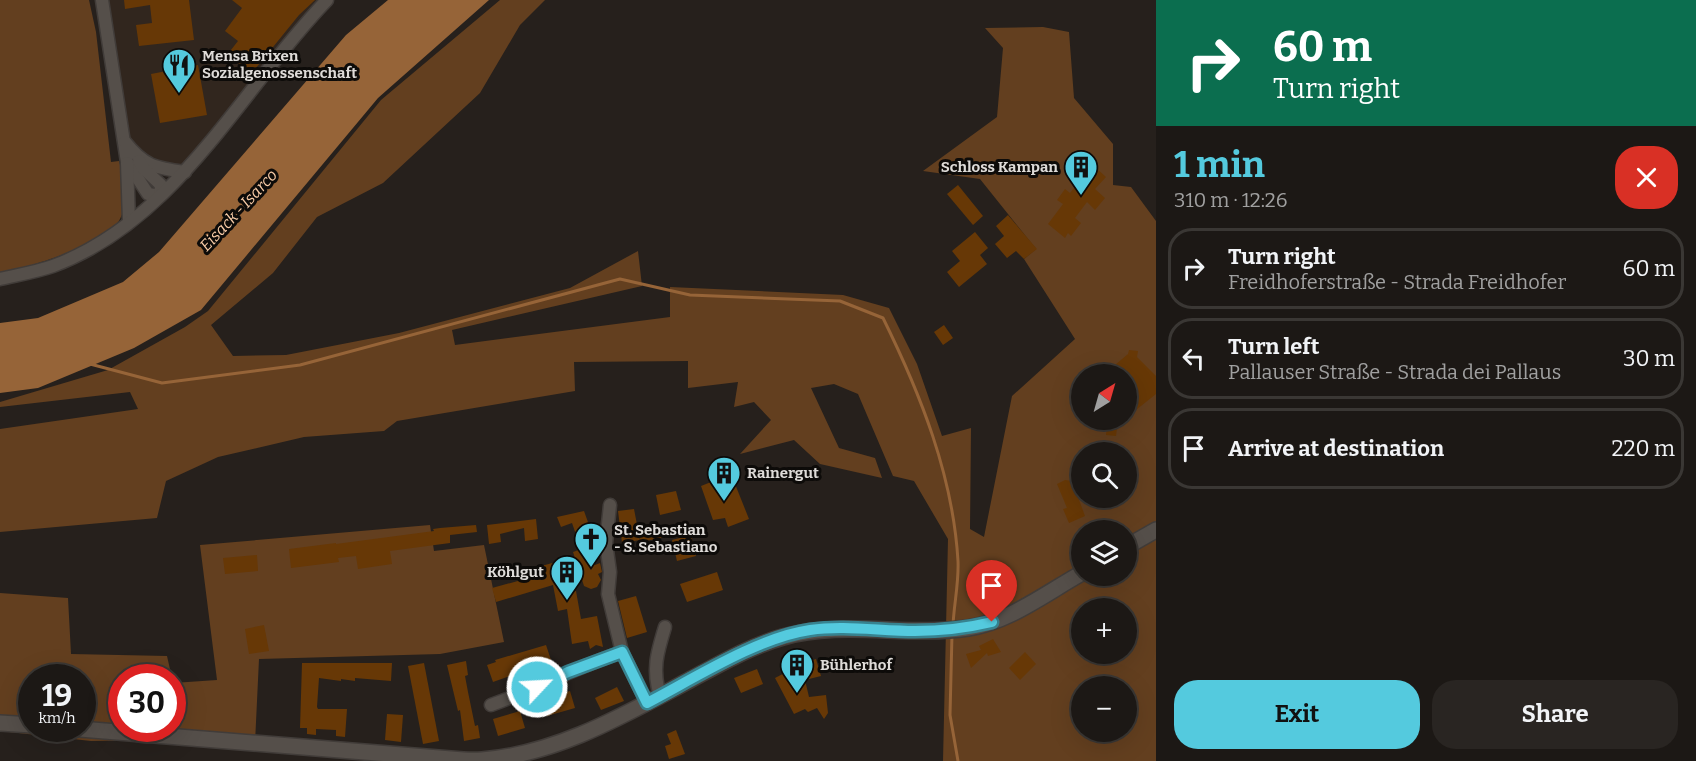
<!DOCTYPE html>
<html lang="en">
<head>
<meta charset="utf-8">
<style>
	:root { --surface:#1c1815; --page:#292522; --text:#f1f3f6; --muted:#a0a0a0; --line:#3a3734; --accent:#54cade }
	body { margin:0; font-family:Bitter,serif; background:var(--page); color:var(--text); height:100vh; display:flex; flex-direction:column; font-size:22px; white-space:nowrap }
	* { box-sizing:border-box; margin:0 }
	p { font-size:20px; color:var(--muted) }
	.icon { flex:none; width:33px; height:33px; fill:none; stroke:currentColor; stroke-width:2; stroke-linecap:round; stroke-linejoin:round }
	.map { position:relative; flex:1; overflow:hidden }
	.drawer { display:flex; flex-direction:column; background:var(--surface); width:540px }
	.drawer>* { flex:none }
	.top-card { background:#0b6e4f; color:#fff; overflow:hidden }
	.needle { width:39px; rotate:37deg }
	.buttons { position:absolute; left:1071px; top:364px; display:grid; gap:12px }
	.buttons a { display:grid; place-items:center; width:66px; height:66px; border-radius:50%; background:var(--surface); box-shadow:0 6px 24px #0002,0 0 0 2px var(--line); font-size:30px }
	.speed { position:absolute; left:18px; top:664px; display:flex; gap:12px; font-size:30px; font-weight:700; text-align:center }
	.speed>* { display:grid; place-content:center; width:78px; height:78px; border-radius:50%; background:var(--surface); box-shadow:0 6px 24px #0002,0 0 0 2px var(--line); line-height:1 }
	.speed small { font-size:15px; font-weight:400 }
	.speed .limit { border:9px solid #d22; background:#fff; color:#111 }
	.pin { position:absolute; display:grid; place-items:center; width:51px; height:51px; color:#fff; margin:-62px -26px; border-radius:50% 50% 50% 0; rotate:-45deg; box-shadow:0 0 6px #0007 }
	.pin .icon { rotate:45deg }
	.me { position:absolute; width:66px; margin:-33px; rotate:65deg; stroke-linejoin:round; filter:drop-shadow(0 0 4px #0008) }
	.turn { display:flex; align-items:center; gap:21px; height:126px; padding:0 18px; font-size:27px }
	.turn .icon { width:78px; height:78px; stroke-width:2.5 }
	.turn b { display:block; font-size:42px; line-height:51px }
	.round { display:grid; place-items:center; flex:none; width:63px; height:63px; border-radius:24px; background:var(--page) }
	.overview { display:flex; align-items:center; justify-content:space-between; height:102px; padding:0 18px }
	h1 { font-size:36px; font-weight:700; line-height:45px; color:var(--accent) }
	.action { display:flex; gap:12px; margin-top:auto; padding:12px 18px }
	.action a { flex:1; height:69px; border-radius:24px; background:var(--accent); color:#111; font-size:24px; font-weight:700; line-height:69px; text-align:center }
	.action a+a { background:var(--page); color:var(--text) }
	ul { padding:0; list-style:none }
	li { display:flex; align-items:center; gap:18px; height:81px; margin:0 12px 9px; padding:0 6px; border:3px solid var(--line); border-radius:24px }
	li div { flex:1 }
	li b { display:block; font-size:22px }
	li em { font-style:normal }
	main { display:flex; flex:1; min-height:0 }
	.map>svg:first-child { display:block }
</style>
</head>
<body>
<main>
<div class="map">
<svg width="1156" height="761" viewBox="0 0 1156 761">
	<rect width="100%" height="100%" fill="#26201c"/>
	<path fill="#31261e" d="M101,0h226l-142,172 -21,-3 -39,-28z"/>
	<g fill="#633f1f" fill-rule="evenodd">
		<path d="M0,0h89l7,32 15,130 8,-1c5,19 11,39 1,58 -12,25 -93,49 -120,54z"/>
		<path d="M500,0h45l-25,25 -40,68 -97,90 -66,34 -44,56 -62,52 22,31 53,-1 113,-22 171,-45 68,-37 4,35 -190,44 3,15 215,-28v-30l173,8 46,13 28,56 25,72 29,-8 -1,101 14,8 28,-141 63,-57 -51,-80 12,-10 -56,-70 -57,-8 74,-54 6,-69 -18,-20 58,-1 26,5 5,66 39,46v41l18,2 25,34v540h-213l5,-222 -34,-58 -21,-5 -35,-82 -24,-10 -23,4 28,60 36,10 7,20 -62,-14 -26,-24 -54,14 31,-34 -17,-18 -20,5 4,-25 -50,6v-27l-114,1 1,29 -178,30 -13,10 -80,6 -86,20 -52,24 -9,37 -157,14v-103l138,-20 -8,-17 -130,15v-5l108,-32 77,-43 23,-16 173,-211zM1082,375h44v45h-44zM1082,453h44v45h-44zM1082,531h44v45h-44zM1082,609h44v45h-44zM1082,687h44v45h-44z"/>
		<path d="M430,525l4,26 50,-6 20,97 -64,12 -181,5 -4,84 -44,-4 -120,2 -91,-10v-138l68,5 3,56 96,2 5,22h-50v51h50l1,-48v2l44,-3 -17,-135zM32,678h50v51h-50z"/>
	</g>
	<path fill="#966438" d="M388,0h101l-111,98 -177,212 -67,38 -96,40 -38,5v-70l38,-5 85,-36 36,-30 187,-217z"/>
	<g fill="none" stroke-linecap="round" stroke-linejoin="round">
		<g stroke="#966438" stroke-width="3">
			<path d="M90,364l72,19 138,-18 320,-86 70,16 150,6 43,17c37,75 70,157 75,243 1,21 -4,43 -5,64"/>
			<path d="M952,634l-2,81 8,46"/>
		</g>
	</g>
	<g fill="#673806">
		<path d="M124,0h65l5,40 -55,6 -3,-21 16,-2 -2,-18 -25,4z"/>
		<path d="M232,0h83l-16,15 -47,58 -25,-18 11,-14 -13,-10 17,-23z"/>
		<path d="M198,65l9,50 -47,8 -9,-49z"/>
		<path d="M1082,155l24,22 -11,12 10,9 -10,12 -8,-8 -12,16 6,5 -10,13 -3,-3 -3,5 -17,-14 15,-20 -6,-4 8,-11 5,4 12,-15 -13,-11z"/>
		<path d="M958,185l25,31 -10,9 -26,-31z"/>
		<path d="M1008,215l29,34 -13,10 -8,-8 -9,7 -12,-14 9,-8 -8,-10z"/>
		<path d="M975,232l13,16 -8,7 7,9 -28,23 -12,-15 13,-11 -8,-10z"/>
		<path d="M944,325l9,13 -10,7 -9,-13z"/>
		<path d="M1129,350l9,1 -1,6 19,19v18l-30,24v-43h-23l25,-21z"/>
		<path d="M1108,420h10l-2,16 -10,-1z"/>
		<path d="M731,474l18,45 -21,8 -3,-9 -12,2 -12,-34z"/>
		<path d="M1065,480l7,1 13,35 -16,7 -6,-14 4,-1 -10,-24z"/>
		<path d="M676,491l5,19 -21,5 -4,-20z"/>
		<path d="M634,509l6,31v-7l24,-5 1,9 -24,5 -1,-2 -18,3 -4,-32z"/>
		<path d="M584,511l5,14 7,-1 2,13 -11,2 8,26 5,-2 2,9 -4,2 3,6 -4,7 -6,2 -7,-3 -11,-34 8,-3 -9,-26 -11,4 -4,-10z"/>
		<path d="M536,519l2,20 -13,2 -1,-13 -24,6 1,8 -12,2 -2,-19z"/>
		<path d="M476,525l1,7 -27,3v8l-60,8 2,13 -34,5 -2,-13 -18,2 1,4 -48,6 -2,-19 47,-6v1l98,-13 -1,-2 7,-1z"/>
		<path d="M691,535l5,21 -19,5 -5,-21z"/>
		<path d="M257,555l1,16 -33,3 -2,-16z"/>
		<path d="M556,562l8,31 12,-2 5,28 16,-3 6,31 -7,-2 -6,4 -2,-8 -16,3 -5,-35 -9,2 -5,-26 -57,17 -4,-14 33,-9 -2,-8z"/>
		<path d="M717,572l6,18 -36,12 -7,-18z"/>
		<path d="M636,596l11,36 -20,6 -9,-37z"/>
		<path d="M264,625l5,26 -20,3 -4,-25z"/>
		<path d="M993,639l8,13 -13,4 -1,-3 -16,15 -5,-14 15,-4 -2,-4z"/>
		<path d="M546,645l6,18 -9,3 -1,-1 -49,17 -6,-17 9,-3 -1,-2z"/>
		<path d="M1025,652l11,12 -16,16 -11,-12z"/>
		<path d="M816,659l5,17 -16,4 4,17 17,-2 2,18 -4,6 -7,-11 -9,4 -3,-3 -11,5 -19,-36 23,-12v-1z"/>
		<path d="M466,661l2,14 -3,1 3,16 7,34 3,-1 2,13 -16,3 -4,-31 -2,1 -11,-46z"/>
		<path d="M302,663h90l-1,18 -36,-3v3l-14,-2v2l-22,-3 -2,29 1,2h29l-2,28 -9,-1v-6l-20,-1v6l-9,-1v-6h-7z"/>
		<path d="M424,663l15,78 -16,3 -15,-78z"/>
		<path d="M757,669l6,15 -22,9 -7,-15z"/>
		<path d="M617,687l7,14 -23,9 -6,-12z"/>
		<path d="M570,691l5,17 -28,8 -5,-17z"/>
		<path d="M520,711l5,17 -27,8 -5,-17z"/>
		<path d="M387,714l16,1 -2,27 -16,-2z"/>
		<path d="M676,730l9,24 -16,5 -4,-13 6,-2 -4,-10z"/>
	</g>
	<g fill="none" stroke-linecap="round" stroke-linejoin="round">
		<defs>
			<g id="minor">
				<path d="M102,0l25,162 21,32 12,2"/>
				<path d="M125,142c19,24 30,26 60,30"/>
				<path d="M139,161l5,8 17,16 -1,11"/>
				<path d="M127,163l2,58"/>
				<path d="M0,279c17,-4 36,-7 53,-13 124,-46 187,-176 274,-266"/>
				<path d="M610,505l-4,38 4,29 -2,22 14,58 25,51"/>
				<path d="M660,696c-8,-27 -3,-43 5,-69"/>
				<path d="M491,705c45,-16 86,-38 131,-53"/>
			</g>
			<g id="tertiary">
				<path d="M1126,547l30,-17"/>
				<path d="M0,723l32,2"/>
				<path d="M80,729l371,30c10,1 21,2 31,1 75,-6 142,-45 206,-79 30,-16 62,-35 95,-44 60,-17 123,0 185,-9 41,-6 78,-35 114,-55"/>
			</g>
		</defs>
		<use href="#minor" stroke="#413c39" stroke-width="15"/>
		<use href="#tertiary" stroke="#413c39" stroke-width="18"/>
		<use href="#minor" stroke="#554f4a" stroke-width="12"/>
		<use href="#tertiary" stroke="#554f4a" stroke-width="15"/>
	</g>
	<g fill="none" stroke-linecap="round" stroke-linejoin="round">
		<defs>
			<path id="route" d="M537,687l31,-15 54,-20 25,51c46,-24 112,-66 163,-73 34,-5 70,1 105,1 26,0 52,-3 77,-9"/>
		</defs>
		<use href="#route" stroke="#378390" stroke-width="15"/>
		<use href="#route" stroke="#54cade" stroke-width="10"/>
	</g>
	<defs>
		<symbol id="restaurant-pin" viewBox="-11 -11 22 30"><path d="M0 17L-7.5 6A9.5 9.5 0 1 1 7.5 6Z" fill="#54cade" stroke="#0d0b09"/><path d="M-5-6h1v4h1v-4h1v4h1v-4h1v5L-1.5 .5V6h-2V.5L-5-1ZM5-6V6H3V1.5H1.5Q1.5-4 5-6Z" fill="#111"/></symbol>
		<symbol id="building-pin" viewBox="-11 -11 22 30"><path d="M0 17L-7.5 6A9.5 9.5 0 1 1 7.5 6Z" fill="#54cade" stroke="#0d0b09"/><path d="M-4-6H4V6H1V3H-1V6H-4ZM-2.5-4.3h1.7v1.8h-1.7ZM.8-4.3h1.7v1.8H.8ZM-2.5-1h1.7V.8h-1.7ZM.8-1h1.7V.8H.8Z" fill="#111"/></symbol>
		<symbol id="church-pin" viewBox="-11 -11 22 30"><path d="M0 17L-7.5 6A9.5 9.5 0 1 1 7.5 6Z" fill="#54cade" stroke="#0d0b09"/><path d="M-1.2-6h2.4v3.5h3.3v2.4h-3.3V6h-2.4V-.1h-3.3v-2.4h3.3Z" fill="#111"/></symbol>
	</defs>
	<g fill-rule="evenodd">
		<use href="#restaurant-pin" x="160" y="46" width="38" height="52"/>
		<use href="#building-pin" x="1062" y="148" width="38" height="52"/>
		<use href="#building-pin" x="705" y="454" width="38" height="52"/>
		<use href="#church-pin" x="572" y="520" width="38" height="52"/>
		<use href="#building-pin" x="548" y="553" width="38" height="52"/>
		<use href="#building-pin" x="778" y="646" width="38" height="52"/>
	</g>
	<g text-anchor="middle" stroke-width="6" stroke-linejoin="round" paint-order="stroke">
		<g font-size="15" font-weight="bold" fill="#dedbd8" stroke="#0d0b09" text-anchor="start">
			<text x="202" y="61">Mensa Brixen<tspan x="202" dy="17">Sozialgenossenschaft</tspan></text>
			<text x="1058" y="172" text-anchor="end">Schloss Kampan</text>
			<text x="747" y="478">Rainergut</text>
			<text x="614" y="535">St. Sebastian<tspan x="614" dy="17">- S. Sebastiano</tspan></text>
			<text x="544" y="577" text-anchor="end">Köhlgut</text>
			<text x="820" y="670">Bühlerhof</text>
		</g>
		<g font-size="16" font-style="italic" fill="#f9cca7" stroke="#0d0b09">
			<text transform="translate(238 210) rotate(-47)" y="6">Eisack - Isarco</text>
		</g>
	</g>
</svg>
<div class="buttons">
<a><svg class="needle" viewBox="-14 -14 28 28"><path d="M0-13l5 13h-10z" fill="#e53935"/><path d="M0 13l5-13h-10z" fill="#a0a0a0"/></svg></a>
<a><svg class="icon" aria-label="search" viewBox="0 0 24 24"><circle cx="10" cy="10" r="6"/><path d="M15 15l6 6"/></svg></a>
<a><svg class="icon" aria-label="layers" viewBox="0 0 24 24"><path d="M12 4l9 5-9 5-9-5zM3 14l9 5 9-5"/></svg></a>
<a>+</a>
<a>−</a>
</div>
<div class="speed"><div>19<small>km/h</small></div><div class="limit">30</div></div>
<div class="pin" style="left:992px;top:622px;background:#d93025"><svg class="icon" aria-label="arrive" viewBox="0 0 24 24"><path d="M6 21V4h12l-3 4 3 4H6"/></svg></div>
<svg class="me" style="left:537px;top:687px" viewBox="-20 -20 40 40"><circle r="17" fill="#54cade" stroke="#fff" stroke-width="3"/><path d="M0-11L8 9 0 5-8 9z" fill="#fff"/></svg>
</div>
<section class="drawer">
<div class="top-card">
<div class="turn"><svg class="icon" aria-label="right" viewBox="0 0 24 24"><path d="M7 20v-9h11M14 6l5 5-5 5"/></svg><div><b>60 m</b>Turn right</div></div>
</div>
<div class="overview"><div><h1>1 min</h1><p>310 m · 12:26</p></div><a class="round" style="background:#d93025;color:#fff"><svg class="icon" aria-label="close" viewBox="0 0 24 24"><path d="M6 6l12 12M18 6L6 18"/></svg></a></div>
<ul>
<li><svg class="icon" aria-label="right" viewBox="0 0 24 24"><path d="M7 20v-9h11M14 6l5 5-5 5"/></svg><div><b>Turn right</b><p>Freidhoferstraße - Strada Freidhofer</p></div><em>60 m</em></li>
<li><svg class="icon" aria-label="left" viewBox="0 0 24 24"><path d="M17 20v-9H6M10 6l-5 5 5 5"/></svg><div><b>Turn left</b><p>Pallauser Straße - Strada dei Pallaus</p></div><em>30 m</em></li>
<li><svg class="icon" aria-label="arrive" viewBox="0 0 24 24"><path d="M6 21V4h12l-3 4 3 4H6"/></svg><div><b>Arrive at destination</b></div><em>220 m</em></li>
</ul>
<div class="action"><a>Exit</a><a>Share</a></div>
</section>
</main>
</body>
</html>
